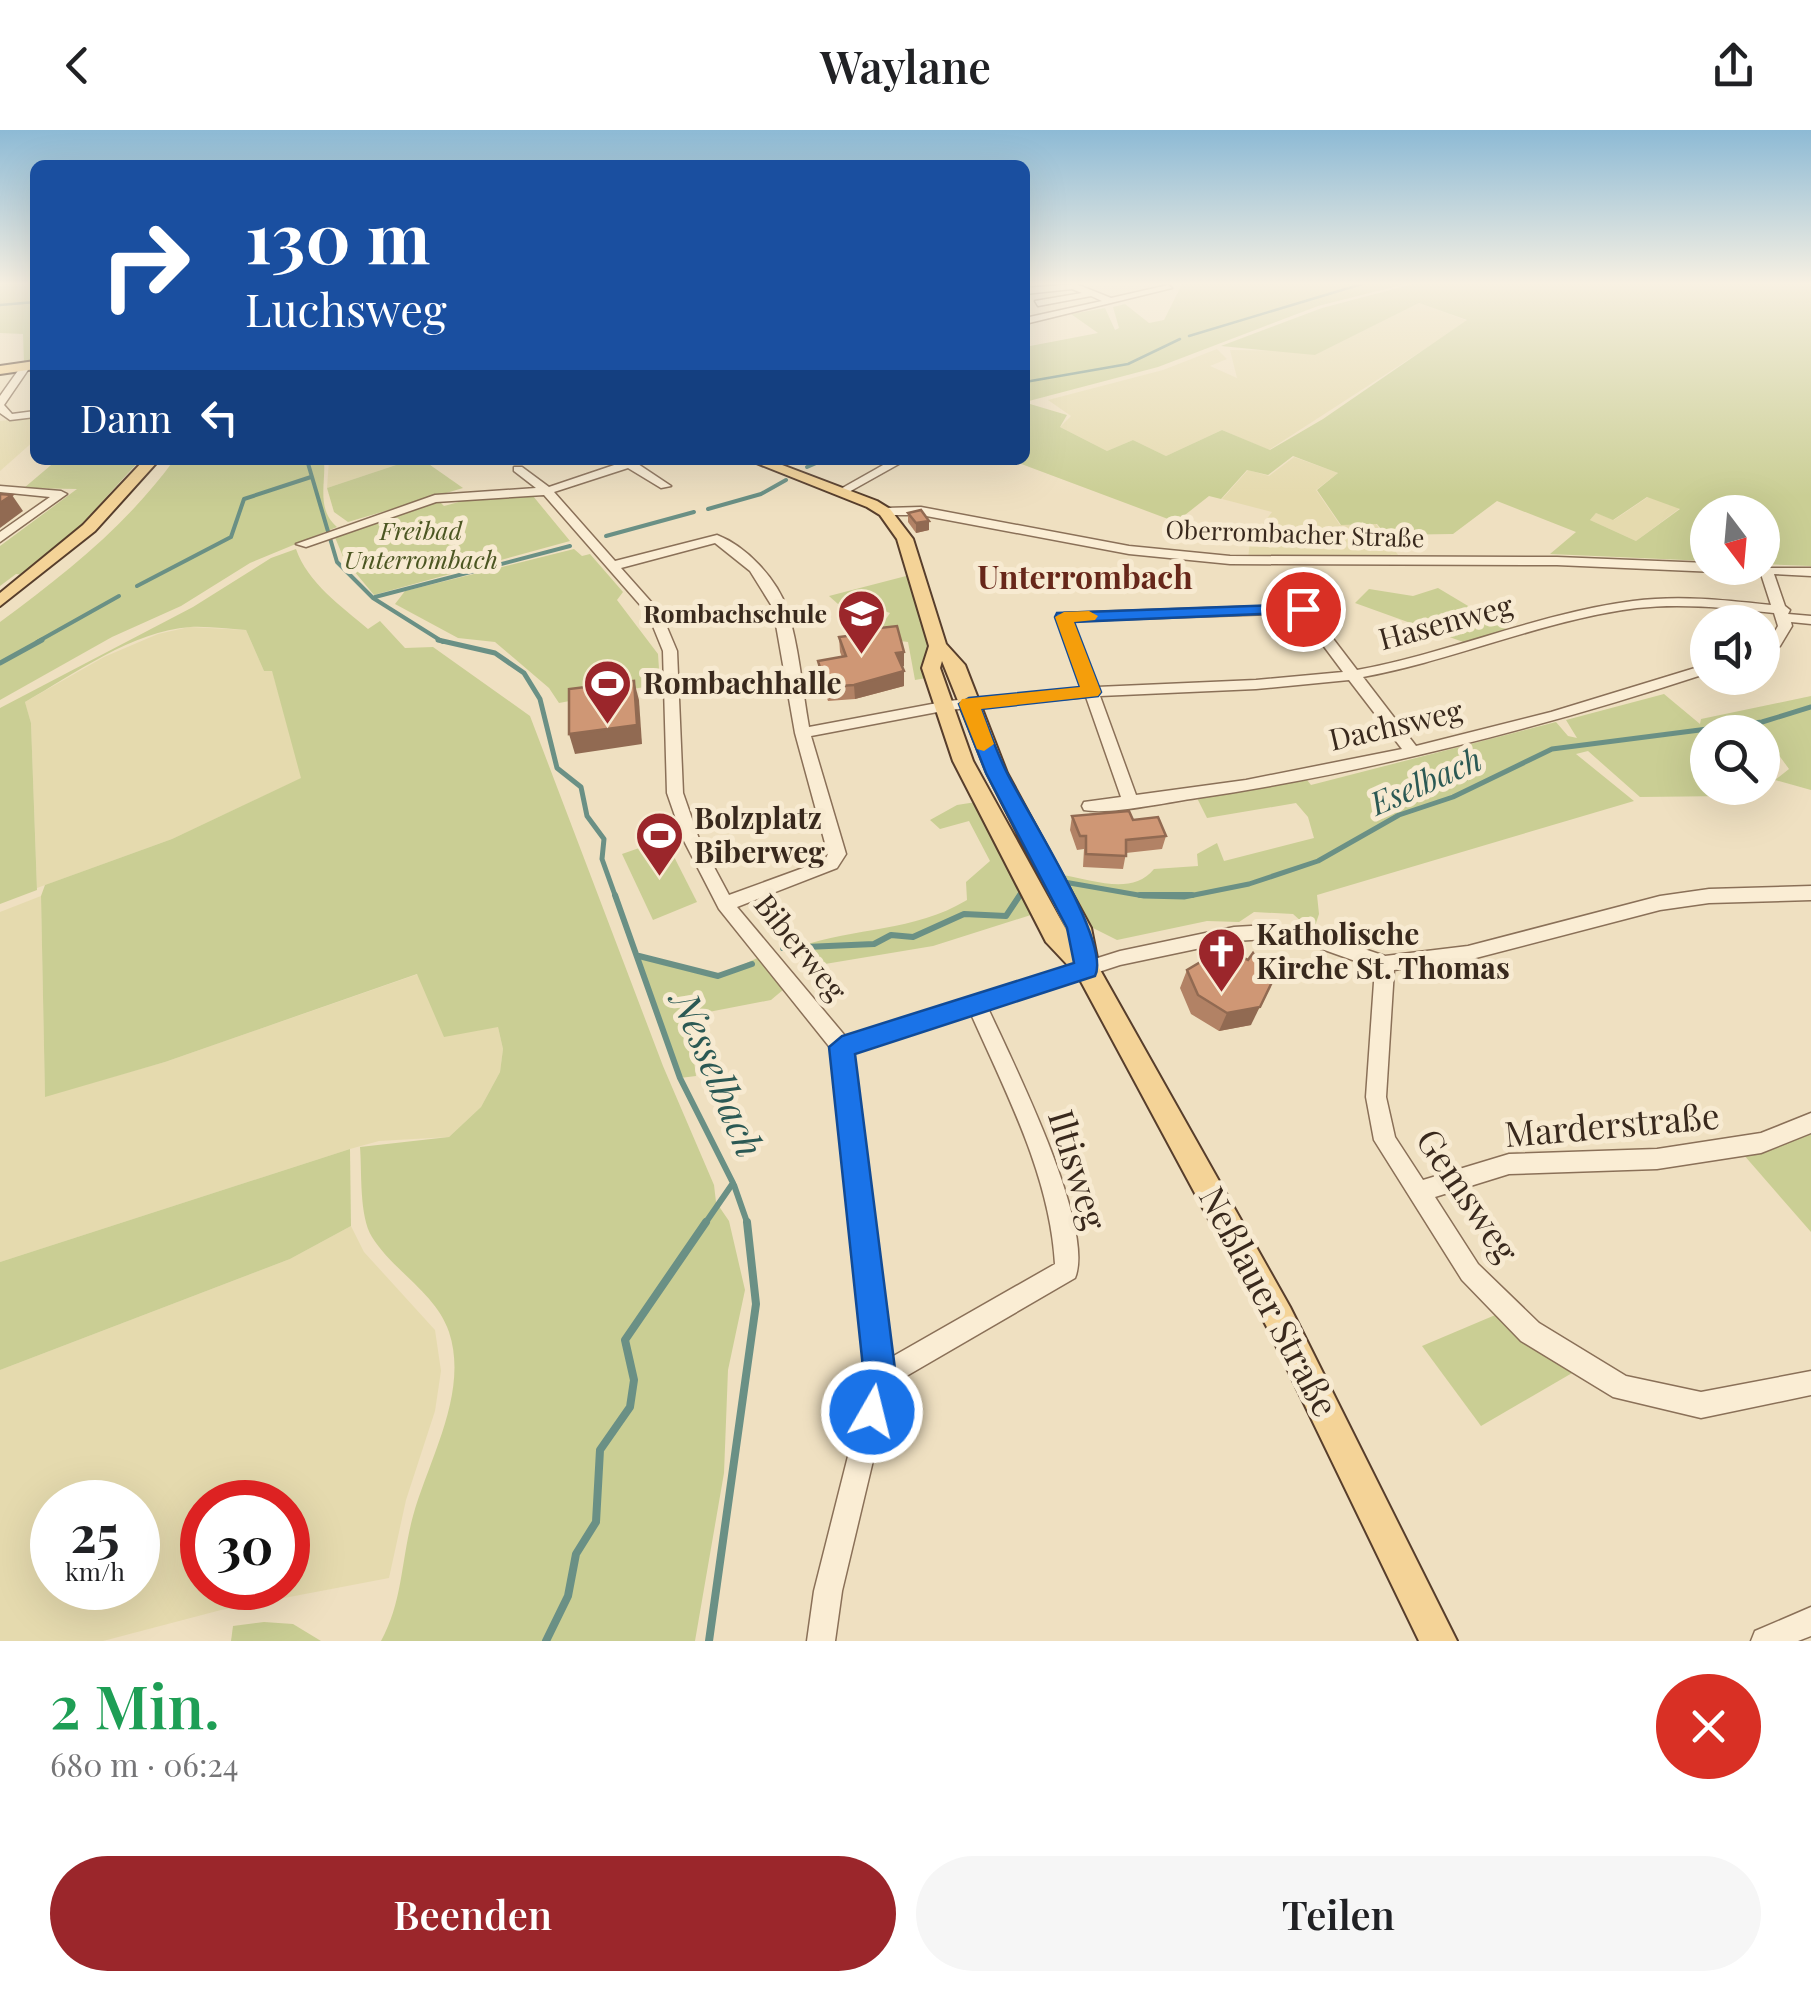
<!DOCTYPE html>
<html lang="de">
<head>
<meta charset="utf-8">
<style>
	:root { --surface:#fff; --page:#f6f6f6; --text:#202124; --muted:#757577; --accent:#9b262b }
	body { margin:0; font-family:"Playfair Display",serif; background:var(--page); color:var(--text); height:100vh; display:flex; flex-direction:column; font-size:38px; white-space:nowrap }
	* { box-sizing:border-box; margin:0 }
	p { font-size:32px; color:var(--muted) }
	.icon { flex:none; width:55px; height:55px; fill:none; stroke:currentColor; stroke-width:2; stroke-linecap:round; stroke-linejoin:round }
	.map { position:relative; height:1511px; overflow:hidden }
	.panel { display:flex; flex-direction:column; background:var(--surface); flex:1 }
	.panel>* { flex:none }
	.banner { position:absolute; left:30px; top:30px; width:1000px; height:305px; border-radius:15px; box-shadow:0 10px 40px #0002; background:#1a4fa0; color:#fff; overflow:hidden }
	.needle { width:65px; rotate:164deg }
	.tools { position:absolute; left:1690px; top:365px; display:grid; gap:20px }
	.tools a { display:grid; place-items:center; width:90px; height:90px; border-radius:50%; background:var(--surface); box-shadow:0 10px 40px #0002; font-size:50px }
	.speed { position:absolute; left:30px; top:1350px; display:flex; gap:20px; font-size:50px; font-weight:700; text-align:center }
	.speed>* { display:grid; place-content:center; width:130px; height:130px; border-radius:50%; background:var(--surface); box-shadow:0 10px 40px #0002; line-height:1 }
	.speed small { font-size:25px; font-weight:400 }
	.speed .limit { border:15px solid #d22; background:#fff; color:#111 }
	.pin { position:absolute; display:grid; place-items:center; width:85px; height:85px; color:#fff; margin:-42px; border:5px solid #fff; border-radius:50%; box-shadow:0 2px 10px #0007 }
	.me { position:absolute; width:110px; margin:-55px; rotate:8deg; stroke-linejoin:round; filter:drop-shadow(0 0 8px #0008) }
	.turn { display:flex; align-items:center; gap:35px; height:210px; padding:0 50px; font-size:45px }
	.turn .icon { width:130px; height:130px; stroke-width:2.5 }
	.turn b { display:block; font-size:70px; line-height:85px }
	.then { display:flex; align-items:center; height:95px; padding:0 50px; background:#0003; gap:20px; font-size:38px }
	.round { display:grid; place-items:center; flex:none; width:105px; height:105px; border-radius:52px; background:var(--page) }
	.summary { display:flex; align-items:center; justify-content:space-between; height:170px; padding:0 50px }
	h1 { font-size:60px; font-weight:600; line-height:75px; color:#1e9e55 }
	.button { display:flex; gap:20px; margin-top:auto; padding:20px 50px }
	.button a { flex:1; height:115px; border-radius:60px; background:var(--accent); color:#fff; font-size:40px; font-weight:600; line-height:115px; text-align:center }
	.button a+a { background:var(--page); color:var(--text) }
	header { display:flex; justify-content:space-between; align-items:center; height:130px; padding:0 50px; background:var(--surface); font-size:45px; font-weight:600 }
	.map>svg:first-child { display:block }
</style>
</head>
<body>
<header><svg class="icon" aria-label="back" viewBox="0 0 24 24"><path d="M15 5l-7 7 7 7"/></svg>Waylane<svg class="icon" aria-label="share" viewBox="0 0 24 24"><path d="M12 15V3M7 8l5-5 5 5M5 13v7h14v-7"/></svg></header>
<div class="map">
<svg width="1811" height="1511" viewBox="0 0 1811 1511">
	<rect width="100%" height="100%" fill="#efe0c1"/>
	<g fill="#e5daae" fill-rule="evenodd">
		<path d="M1419,173l49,18 -199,129 -47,-20 -56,26 -33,-16 -26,11 -47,-24 11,-11 -23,-16 115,-30 54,-21 10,10 -17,7 27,12 -7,-28 68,1 17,4z"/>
		<path d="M35,287v23l-35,31v-50z"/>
		<path d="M1294,327l44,16 -22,17 24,35 36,-1 25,35h-153l2,-18 22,-29 -50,-13 26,-29 21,6z"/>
		<path d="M329,330h82l-84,28z"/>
		<path d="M1648,367l32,11 -44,33 -46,-21 6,-7 18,7z"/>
		<path d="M189,497l57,3 18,41 8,-1 30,108 -130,61 -135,49 -6,-165 -6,-21 79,-45 54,-23z"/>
		<path d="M41,766l4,200 120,-34 253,-88 80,53 5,22 -3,23 -19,35 -32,30 -70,4 -29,8 -350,113v-350z"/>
		<path d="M351,1096l13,26 71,78 6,41 -6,40 -29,89 -17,78 -168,32 -118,31h-103v-271l290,-111zM52,1372h86v86h-86zM202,1372h86v86h-86z"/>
	</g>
	<g fill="#cace94" fill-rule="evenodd">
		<path d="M0,154h35v17l-6,5 6,-2v58l-11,2 -1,-30 -23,-1z"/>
		<path d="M1182,154h223l-87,22 -160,61 -133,35v-55l73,-14 -27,-19 34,-6 10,22 4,-2 -6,-21 12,-3 24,19 15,-3z"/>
		<path d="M1413,154h398v282l-48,-2 -1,-52h-54l-1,49 -157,-7 26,-22 -79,-31 -44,33 -67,1 -9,-11 -36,1 -24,-35 21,-17 -45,-17 -25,19 -21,-5 -26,29 -12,-3 -33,26 -165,-62h14v-54l5,-2 37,11 -7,12 47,24 26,-11 33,16 56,-26 48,20 53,-31 144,-99 -48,-17 -104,52 -94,-9 101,-38zM1647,367l33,12 -44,32 -46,-21 6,-7 17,7z"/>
		<path d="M57,330h83l-72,79 -44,36 -8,-1 -16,12v-40l77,-57 -53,-1z"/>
		<path d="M174,330h150c2,24 -8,49 13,67l-87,36 -69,43 -69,31 -112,63v-78c65,-48 126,-96 174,-162z"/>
		<path d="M411,330h12l40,28 -115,34 -14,-10 -7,-24z"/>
		<path d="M533,366l37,45 -196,54 -30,-36 -10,-24 104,-35 6,6 26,-7z"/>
		<path d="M296,419c11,33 46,58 72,80l12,-8 25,27 28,-1 97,69 133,350 51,119 2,17 13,19 16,69 -17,80 -4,103 -29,168h-314c22,-40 20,-81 32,-125 16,-57 56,-124 36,-184 -13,-39 -56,-61 -77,-95 -13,-21 -10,-65 -12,-90l89,-10 32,-30 19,-35 3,-23 -5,-22 -54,10 -27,-63 -252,88 -120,35 -4,-201 4,-11 127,-46 129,-61 -29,-107h-8l-18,-41c-18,-1 -38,-4 -56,-3 -57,4 -116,47 -165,75l6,21 6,167 -37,14v-196l193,-101 78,-49z"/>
		<path d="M574,419l8,7 8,-2 33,38 -6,8 41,54 2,30 -101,19 -10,-15 -54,-46 -37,-4 -63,-34 10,-13z"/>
		<path d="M910,445l24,73 -2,29 -17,3 -7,-38 -52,-7 -3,-12 18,-2 11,4 8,-12 -23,-8 -3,-9 -26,8 -9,-8z"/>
		<path d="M1438,458l72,43 -44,12 -111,-40 14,-14 44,7z"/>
		<path d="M1664,564l36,30 1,-5 110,-23v94l-36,-10 14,-11 -27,-37h-54v56h52l-30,8 -90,1 -52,-46 -12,3 58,47 -317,94 2,19 -6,18 -20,-18 -39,-2 -15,10 -32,-1 -90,19 -26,-13 -28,-52c31,5 69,21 91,-6l44,-3 -1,-12 20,-11 7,18 90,-23 -6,-21 -12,-14 -89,15 -10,-20 110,-18 4,5 245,-63 12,14 9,2 -11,-18z"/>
		<path d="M976,672l58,112 -101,32 -114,19 -20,-18c56,-20 115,-15 168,-47l-1,-18 24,-21 -21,-40 -29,8 -10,-9 27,-15z"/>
		<path d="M665,709l32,63 -44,18 -31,-66z"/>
		<path d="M766,824l24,30 -19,16 -83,16 8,60 -16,2 -41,-122 79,20z"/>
		<path d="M1811,1004v98l-68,-78z"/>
		<path d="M350,1019l1,77 -61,33 -290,111v-108z"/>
		<path d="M1500,1183l79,56 -98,57 -59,-80z"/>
		<path d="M264,1492l29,2 28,17h-90l2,-15z"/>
	</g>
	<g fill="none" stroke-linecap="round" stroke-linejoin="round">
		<g stroke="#6a9085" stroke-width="2.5">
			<path d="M0,175l35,-3"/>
			<path d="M1189,206l173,-52"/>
			<path d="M1025,252l103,-18 52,-25"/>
		</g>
		<g stroke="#6a9085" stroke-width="4">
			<path d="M307,330l30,102 36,36 70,44"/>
			<path d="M807,337l16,-7"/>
			<path d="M708,379l53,-15 25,-14"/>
			<path d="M606,406l88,-24"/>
			<path d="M137,456l94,-49 13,-38 67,-22"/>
			<path d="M375,467l195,-51"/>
			<path d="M37,512l82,-46"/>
		</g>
		<g stroke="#6a9085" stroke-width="5">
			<path d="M438,510l57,13 29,20 16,26 17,69 24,19 6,29 17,23 -2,20 14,39"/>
			<path d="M0,533l42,-23"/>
			<path d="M1064,752l80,14 40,1 65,-13 69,-23 81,-46 54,-18 99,-48 210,-27 49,-15"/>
			<path d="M1018,768l4,-6"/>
		</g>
		<g stroke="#6a9085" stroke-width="6">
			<path d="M615,765l65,183 53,105 -29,42"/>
			<path d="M1140,765h52"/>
			<path d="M783,818l91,-4 17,-9 22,2 51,-23 42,2 14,-21"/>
			<path d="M639,826l79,20 34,-12"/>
			<path d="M734,1055l14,40"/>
		</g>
		<g stroke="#6a9085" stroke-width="8">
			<path d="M546,1511l22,-45 8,-42 20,-32 4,-72 30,-43 4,-27 -9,-40 81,-118"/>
			<path d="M709,1511l47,-337 -9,-82"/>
		</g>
		<defs>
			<g id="minor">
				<path d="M1076,154l35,14 57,-13 4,3 -147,36v-6l77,-17 -11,-5 -53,10 -3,-5 47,-8 -10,-4 -47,5v-6z"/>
				<path d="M22,235l8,2 -26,38 8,9 23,-3v6l-25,3 -10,-7v-17z"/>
				<path d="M629,330h17l-8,4 33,22 -10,2 -33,-20 -74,24 61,69 102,-26c29,11 60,44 70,74 12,37 15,79 22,118l139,-26 134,-13 -25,-71 7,-4 239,-8 5,1 49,64c93,-17 182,-57 276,-69 46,-6 92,-1 138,4l-10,-31 -204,-9 -327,-1 -101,-10 -208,-39h-40v-6l4,-1 36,-1 208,39 101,10 327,1 151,6v5h103v8l-37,-2 11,32 5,4 -2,4 23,2v8l-20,-2 1,4 -12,20 -18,7v-9l8,-4 8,-14 -4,-13c-46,-5 -92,-10 -137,-5 -94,12 -182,52 -274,69l53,69 135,-34 157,-48v9c-168,55 -337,99 -511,125 -29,4 -86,17 -113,12l-2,-4 2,-4 37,-5 -35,-100 -138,13 -137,26 35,118 -9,14 -100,39 109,130 274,-86 114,-24 34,-2 49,8 68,23 83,-10 192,-50 49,-7 102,-3v14l-102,3 -49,7 -192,50 -74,10 -8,127 9,40 28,43 86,-26 148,-5 104,-16 50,-20v20l-50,20 -104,16 -148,5 -74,23 43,67 61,59 87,53 75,16 110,-21v24l-110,23 -88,-21 -92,-56 -59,-61 -88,-140 -8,-43 9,-129 -59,-21 -48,-8 -34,2 -114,24 -132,43c24,53 108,219 87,270l-184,107 -49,206 -7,50h-28l7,-50 54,-214 -36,-327 -113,-141 -36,-70 -16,-46 -4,-142 -15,-37 -104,-119 -108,7 -130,45 -10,-3 139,-49 101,-7 -22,-17v-4h8l27,20zM715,413l35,28 23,37 22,125 33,121 -3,6 -96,35 -30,-56 -16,-46 -6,-142 -16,-38 -40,-45zM1299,483l44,59 -87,8 -159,7 -25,-66zM1349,550l53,69 -156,31 -110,15 -36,-99 156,-7zM971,884c35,79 79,162 84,250l-165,94 -37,-306z"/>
				<path d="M892,330h14l-59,33 -10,-2z"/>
				<path d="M0,356l61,5 6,3 -67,48v-10l50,-35 -50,-5z"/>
				<path d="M1811,1477v29l-13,5h-47l4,-10z"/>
			</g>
			<g id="major">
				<path d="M35,231v8l-35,5v-8z"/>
				<path d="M144,330h15l-64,71 -95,75v-13l83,-68z"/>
				<path d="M749,330h20l108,41 13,8 23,30 33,105 19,21 42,108 84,155 8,40 191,339 167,334h-38l-151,-312 -190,-353 -32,-34 -93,-181 -31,-93 7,-22 -32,-107 -17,-24 -13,-8zM942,531l45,112 82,162 -96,-174 -33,-93z"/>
			</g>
		</defs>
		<use href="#minor" stroke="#8a7058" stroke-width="3"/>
		<use href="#major" stroke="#573e2c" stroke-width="4"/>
		<use href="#minor" fill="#faedd4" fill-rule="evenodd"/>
		<use href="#major" fill="#f4d397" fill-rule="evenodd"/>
	</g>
	<g fill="#b28265">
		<path d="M908,383l21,8v9l-13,3 -8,-11z"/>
		<path d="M853,501l51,35 -2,1 2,4v15l-49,13 -27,2 -9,-25 -1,-15 24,-4 -2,-5 -1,-15 14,-2z"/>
		<path d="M1072,686l61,4 33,16 -4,13 -36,4 -3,16 -40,-2 1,-18 -7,1 -7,-20z"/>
		<path d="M1206,822l45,73 -32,6 -28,-17 -11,-26 7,-18 16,-10z"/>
	</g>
	<g fill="#916a52">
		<path d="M12,365l11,16 -23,17v-25z"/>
		<path d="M929,391v9l-13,3v-10z"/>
		<path d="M904,522v14l-8,2v-15z"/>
		<path d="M904,541v15l-49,13 -1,-14z"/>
		<path d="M634,551l5,19 3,44 -67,10 -6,-20z"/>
		<path d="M1272,852l-21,43 -32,6 8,-18z"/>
	</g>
	<g fill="#cf9775" stroke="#916a52" stroke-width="2.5">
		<path d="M0,364l12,1 -12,8z"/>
		<path d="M921,380l8,11 -13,2 -8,-10z"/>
		<path d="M897,496l7,26 -8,1 8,18 -50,14 -28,2 -8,-26 28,-5 -7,-19 16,-2 -2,-4z"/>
		<path d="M634,551l3,44 -68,9v-45z"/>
		<path d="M1129,681l4,9 25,-3 8,19 -40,4v16l-40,-2v-18h-6l-8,-20z"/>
		<path d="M1224,819l24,11 5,-7 19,29 -12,25 -33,6 -29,-18 -11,-25 20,-12 -1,-6z"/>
	</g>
	<linearGradient id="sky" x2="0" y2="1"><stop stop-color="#8dbad5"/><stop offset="0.42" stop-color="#f8f1e3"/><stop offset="1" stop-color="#f8f1e3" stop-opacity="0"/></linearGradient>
	<rect width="1811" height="366" fill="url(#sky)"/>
	<path fill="#1a73e8" stroke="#114b97" stroke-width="2.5" d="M1303,474l9,5 -3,3 -235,10 27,70 -3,4 -117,13c8,21 16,44 26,64 18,37 105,170 88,203l-240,78 41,323 -13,47 -11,5 -12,-5 -5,-12 9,-35 -35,-330 13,-11 232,-73 -7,-35 -81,-155 -27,-69 10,-6 111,-11 -25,-70 2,-4z"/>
	<path fill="#f59e0b" d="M1089,481l9,5 -3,4 -21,2 27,70 -3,4 -117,13 13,35 -10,7 -7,-2 -18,-45 3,-5 118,-12 -25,-70 9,-5z"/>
	<defs>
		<symbol id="school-pin" viewBox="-11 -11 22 30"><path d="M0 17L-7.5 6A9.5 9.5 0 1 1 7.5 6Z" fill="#9b262b" stroke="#f7ead1"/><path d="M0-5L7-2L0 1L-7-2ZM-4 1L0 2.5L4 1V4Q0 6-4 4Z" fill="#fff"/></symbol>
		<symbol id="stadium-pin" viewBox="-11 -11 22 30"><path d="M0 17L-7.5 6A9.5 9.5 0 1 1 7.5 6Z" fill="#9b262b" stroke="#f7ead1"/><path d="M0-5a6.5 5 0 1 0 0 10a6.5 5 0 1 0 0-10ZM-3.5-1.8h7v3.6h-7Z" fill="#fff"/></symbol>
		<symbol id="church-pin" viewBox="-11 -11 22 30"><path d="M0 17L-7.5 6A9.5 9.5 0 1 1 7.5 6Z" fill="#9b262b" stroke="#f7ead1"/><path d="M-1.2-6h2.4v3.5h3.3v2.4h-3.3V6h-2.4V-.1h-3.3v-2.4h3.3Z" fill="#fff"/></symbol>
	</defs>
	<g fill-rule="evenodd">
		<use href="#school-pin" x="834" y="456" width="55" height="75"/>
		<use href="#stadium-pin" x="580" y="526" width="55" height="75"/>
		<use href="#stadium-pin" x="632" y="678" width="55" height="75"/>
		<use href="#church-pin" x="1194" y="794" width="55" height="75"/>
	</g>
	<g text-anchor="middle" stroke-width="10" stroke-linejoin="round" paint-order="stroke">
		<g font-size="25" font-style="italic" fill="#4b5622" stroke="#f7ead1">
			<text x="421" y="410">Freibad<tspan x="421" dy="29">Unterrombach</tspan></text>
		</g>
		<g font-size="25" fill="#39291d" stroke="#f7ead1">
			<text transform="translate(1295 404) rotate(2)" y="9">Oberrombacher Straße</text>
		</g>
		<g font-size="25" font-weight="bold" fill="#39291d" stroke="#f7ead1" text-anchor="end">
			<text x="827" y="493">Rombachschule</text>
		</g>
		<g font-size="30" fill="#39291d" stroke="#f7ead1">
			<text transform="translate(1446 493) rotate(-15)" y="10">Hasenweg</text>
			<text transform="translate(1396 596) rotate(-13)" y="10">Dachsweg</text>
			<text transform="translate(800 818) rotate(51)" y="10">Biberweg</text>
		</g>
		<g font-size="30" font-weight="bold" fill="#39291d" stroke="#f7ead1" text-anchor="start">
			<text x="643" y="564">Rombachhalle</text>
			<text x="694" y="699">Bolzplatz<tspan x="694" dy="34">Biberweg</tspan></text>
			<text x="1256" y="815">Katholische<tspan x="1256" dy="34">Kirche St. Thomas</tspan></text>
		</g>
		<g font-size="32" font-weight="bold" fill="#67271a" stroke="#f7ead1">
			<text x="1085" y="459">Unterrombach</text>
		</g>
		<g font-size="32" font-style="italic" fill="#2b5954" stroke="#f7ead1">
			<text transform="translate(1426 652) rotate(-24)" y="11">Eselbach</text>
		</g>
		<g font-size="35" fill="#39291d" stroke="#f7ead1">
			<text transform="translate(1612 996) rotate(-5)" y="12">Marderstraße</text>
			<text transform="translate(1077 1040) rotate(73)" y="12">Iltisweg</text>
			<text transform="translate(1467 1066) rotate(56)" y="12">Gemsweg</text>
			<text transform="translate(1268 1172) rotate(62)" y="12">Neßlauer Straße</text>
		</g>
		<g font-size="38" font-style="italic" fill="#2b5954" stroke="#f7ead1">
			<text transform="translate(717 945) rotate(67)" y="13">Nesselbach</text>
		</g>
	</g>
</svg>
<div class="tools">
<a><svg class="needle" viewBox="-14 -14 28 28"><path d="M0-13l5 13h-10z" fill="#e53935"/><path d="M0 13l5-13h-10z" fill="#757577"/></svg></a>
<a><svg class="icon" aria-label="sound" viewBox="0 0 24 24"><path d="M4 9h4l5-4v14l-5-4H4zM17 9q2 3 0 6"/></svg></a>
<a><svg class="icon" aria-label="search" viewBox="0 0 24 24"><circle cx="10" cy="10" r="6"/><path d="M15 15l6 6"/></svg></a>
</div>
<div class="speed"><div>25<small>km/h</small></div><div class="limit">30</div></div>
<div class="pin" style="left:1303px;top:479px;background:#d93025"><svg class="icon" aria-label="arrive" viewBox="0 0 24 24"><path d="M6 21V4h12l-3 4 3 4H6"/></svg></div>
<svg class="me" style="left:872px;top:1282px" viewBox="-20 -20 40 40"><circle r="17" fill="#1a73e8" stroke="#fff" stroke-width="3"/><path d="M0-11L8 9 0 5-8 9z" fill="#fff"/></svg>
<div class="banner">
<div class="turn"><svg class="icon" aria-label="right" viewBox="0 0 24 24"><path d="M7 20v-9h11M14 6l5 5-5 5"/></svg><div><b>130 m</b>Luchsweg</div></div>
<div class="then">Dann<svg class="icon" aria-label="left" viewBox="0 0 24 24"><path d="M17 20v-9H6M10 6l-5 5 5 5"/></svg></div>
</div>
</div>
<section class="panel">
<div class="summary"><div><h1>2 Min.</h1><p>680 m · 06:24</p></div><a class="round" style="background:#d93025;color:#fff"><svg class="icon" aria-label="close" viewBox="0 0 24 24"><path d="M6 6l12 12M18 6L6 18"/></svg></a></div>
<div class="button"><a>Beenden</a><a>Teilen</a></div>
</section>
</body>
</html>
